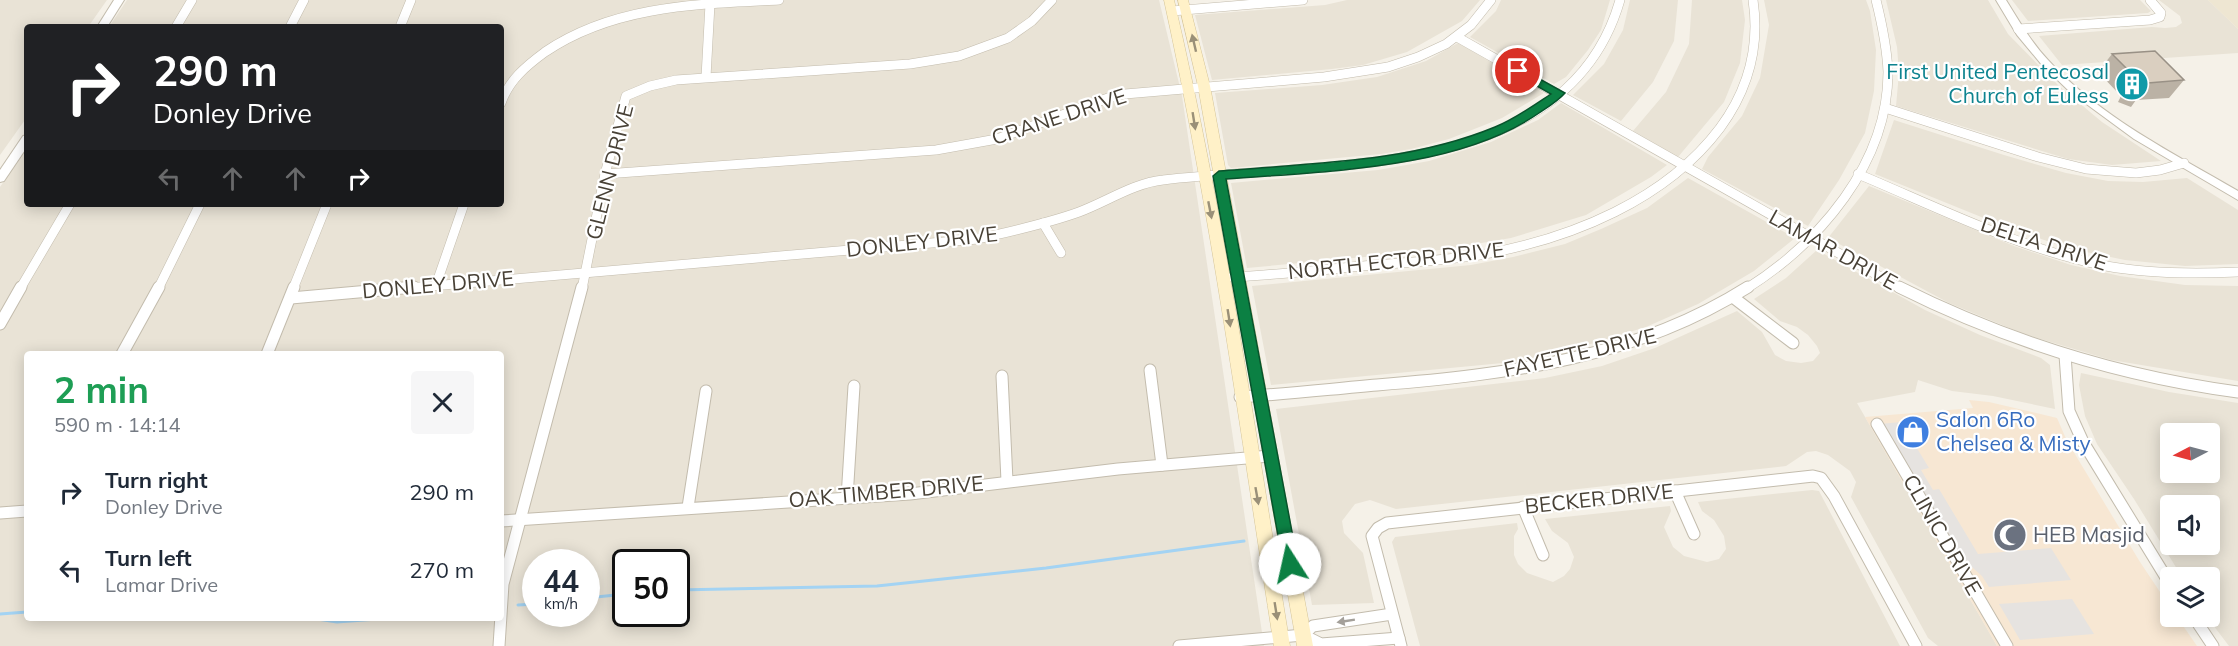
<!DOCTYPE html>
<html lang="en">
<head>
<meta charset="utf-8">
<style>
	:root { --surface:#fff; --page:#f6f6f7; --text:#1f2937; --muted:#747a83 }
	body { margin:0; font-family:Mulish,sans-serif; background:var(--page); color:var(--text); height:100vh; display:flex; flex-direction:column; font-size:22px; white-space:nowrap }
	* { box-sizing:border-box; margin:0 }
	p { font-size:20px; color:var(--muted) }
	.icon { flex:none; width:33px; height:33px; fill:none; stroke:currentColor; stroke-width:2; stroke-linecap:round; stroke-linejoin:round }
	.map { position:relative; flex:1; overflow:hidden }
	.side { position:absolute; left:24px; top:351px; width:480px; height:270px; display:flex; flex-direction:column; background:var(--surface); border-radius:6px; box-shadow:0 3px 15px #0003 }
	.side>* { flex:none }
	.banner { position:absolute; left:24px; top:24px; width:480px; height:183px; border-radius:6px; box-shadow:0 3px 15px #0003; background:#202124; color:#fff; overflow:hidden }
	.needle { width:39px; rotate:264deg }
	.controls { position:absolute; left:2160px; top:423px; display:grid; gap:12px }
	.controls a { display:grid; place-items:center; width:60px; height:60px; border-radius:6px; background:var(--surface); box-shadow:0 3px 15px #0003; font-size:30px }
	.speed { position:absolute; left:522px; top:549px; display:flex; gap:12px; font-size:30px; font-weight:700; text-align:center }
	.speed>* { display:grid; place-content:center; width:78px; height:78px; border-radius:50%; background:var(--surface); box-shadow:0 3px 15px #0003; line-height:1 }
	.speed small { font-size:15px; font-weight:400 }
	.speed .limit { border:3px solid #111; border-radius:9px; background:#fff; color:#111 }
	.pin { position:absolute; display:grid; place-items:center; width:51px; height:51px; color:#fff; margin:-26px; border:3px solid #fff; border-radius:50%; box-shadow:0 2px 6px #0007 }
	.me { position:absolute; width:66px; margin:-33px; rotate:350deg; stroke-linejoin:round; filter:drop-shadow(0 0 4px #0008) }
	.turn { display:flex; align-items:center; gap:21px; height:126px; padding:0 30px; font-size:27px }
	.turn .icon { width:78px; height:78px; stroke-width:2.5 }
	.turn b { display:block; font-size:42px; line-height:51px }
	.lanes { display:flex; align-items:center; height:57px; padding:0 30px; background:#0003; justify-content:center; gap:30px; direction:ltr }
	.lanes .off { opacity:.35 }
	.round { display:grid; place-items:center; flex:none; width:63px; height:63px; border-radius:6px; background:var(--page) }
	.head { display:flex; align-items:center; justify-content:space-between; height:102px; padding:0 30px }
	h1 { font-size:36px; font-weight:700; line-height:45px; color:#1e9e55 }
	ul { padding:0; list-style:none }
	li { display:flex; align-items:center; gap:18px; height:78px; padding:0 30px }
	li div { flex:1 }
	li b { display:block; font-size:22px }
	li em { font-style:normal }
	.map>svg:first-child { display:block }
</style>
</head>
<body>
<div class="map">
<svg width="2238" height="646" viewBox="0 0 2238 646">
	<rect width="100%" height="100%" fill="#f5f1e8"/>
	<g fill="#e9e3d6" fill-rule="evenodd">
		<path d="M0,0h107l-19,27h-61v90l-27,38z"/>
		<path d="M127,0h1032l23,96 82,550h-1264v-459l27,-39v56h474v-177h-392zM27,354h474v264h-474zM536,562h50v52h-50zM626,562h50v52h-50z"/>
		<path d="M1347,0h133l-18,21 -55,31 -44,13 -31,4 -120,11 -17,-65 130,-10z"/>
		<path d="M1501,0h109l-9,30 -13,20 -22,27 -12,7 -84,-47 26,-26z"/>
		<path d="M1630,0h48l-4,41 -21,41 -32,39 -48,-26 31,-31 19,-34z"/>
		<path d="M1692,0h50l3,20 -5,43 -16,39 -46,55 -45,-26 33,-39 23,-48z"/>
		<path d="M1764,0h102l4,11 6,39 -2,41 -9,42 -26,47 -31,46 -106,-57 6,-12 34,-41 18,-38 9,-53z"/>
		<path d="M1886,0h102l20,34 51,52 43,36 59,39 -49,4 -44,-6 -172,-53 3,-33 -2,-26z"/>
		<path d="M2012,0h128l11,11 -3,2 -120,8z"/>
		<path d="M2159,0h49l30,29v24l-176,12 -23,-29 113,-9 13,1 11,-1 6,-4 -2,-7z"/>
		<path d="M1458,43l86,50 -42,25 -20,8 -33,13 -38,10 -30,5 -150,14 -3,-3 -13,-72 107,-8 55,-8 49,-16z"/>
		<path d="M1561,103l106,62 -16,12 -65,38 -75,23 -71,12 -193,18 -16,-85 147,-13 51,-9 62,-19 47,-22z"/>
		<path d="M1894,120l110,35 62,18 42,8 35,1 44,-4 51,32v54l-53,2 -60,-6 -58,-12 -66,-23 -126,-51z"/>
		<path d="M1688,178l107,60 -41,33 -56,33 -52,23 -72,22 -50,12 -253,24 -19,-99 219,-21 42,-8 52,-13 36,-15 46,-21z"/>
		<path d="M1869,186l145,60 57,19 49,11 65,9 53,1v95l-127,-21 -87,-26 -75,-31 -121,-65z"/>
		<path d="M1817,250l108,60 55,25 61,23 9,7 5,44 -62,-13 -41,-5 -34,-11 -3,12 -58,11 140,243h-59l-10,-8 -77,-141 5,-15 -6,-11 -22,-16 -12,-4 -9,1 -21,14 -390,43 -26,-9 -15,4 -13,17 2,12 19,20 11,50 -62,2 -36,-196 269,-31 57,-12 53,-18 82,-37 25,21 13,23 11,6 15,2 12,-2 7,-8 -3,-7 -9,-11 -11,-8 -17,-6 -26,-22 32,-21z"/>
		<path d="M2081,373l88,19 69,11v243h-9l-22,-29 3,-1v-38l-28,-1 -48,-78 -37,-55 -12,-28 -6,-31zM2170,434h40v38h-40zM2170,506h40v38h-40z"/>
		<path d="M1812,490l7,1 81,155h-480l-28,-104 3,-5 122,-14 1,6 -4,7v19l4,9 9,9 26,9 11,-6 6,-7 4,-12 -6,-14 -16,-12 -7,-12 125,-13 1,5 -7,16 9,20 11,9 23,6 12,-3 7,-10 -2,-13 -10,-16 -12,-9 -4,-9z"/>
	</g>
	<path fill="#f7e7d3" d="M1969,400l20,2 68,16 10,23 73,121 30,45v9l7,1 20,29h-200l-132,-229 108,-9z"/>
	<path fill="#eee6d2" d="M2208,0h30v29z"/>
	<g fill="#e6e3e0">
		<path d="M1901,422l28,46 -8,2 12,20 6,-1 39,65 73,-6 20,32 -82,7 -7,-11 -28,-25 -74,-127z"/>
		<path d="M2072,599l22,35 -74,6 -21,-36z"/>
	</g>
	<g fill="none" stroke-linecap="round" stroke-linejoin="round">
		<g stroke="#a3d3f3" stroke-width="3">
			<path d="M676,590l201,-4 169,-18 198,-27"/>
			<path d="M586,598l40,-4"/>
			<path d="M518,605l18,-1"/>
			<path d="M0,614l27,-2"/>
			<path d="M311,618l26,4 54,-4"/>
		</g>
		<defs>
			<g id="minor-far1">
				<path d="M1172,11l131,-11"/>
				<path d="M176,27l16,-27"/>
				<path d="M290,27l14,-27"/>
				<path d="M400,27l11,-27"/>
				<path d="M2018,29l132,-9 10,-3 1,-4 -11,-13"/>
				<path d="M1457,37l445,252"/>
				<path d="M706,77l4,-73"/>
				<path d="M501,103c8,-23 25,-37 44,-51 69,-47 154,-48 234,-52"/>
				<path d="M1885,108l153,49 48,12 50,4 24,-3 24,-7"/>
				<path d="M605,174l331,-24 61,-11 111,-41 17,-4 199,-17 64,-10 30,-10 28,-13 25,-19 20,-25"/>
				<path d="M1858,174c81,34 162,75 248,92 43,8 88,8 132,6"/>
				<path d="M1043,223l18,30"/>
				<path d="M1232,277c44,-2 87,-7 131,-11 41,-4 82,-5 122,-12 87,-16 181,-54 235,-126 28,-38 40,-81 33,-128"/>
				<path d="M436,285l28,-81"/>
				<path d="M20,289l50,-85"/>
				<path d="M158,289l42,-85"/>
				<path d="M293,289l34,-85"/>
				<path d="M397,289l581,-50c34,-8 68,-15 101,-27 27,-10 55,-29 84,-32 150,-19 404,6 457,-180"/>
				<path d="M582,289l23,-115 21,-78 24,-10 26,-6 234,-16 49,-8 49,-18 24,-17 20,-21"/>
				<path d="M1746,289c73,-46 142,-125 142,-217 -1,-24 -6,-48 -12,-72"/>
			</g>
			<g id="minor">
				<path d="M1899,287c108,54 219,89 339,105"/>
				<path d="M291,298l123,-11"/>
				<path d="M1734,298l59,45"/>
				<path d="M0,324l21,-37"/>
				<path d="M122,354l37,-67"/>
				<path d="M267,354l27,-67"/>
				<path d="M2065,355l4,56 14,31 87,142"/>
				<path d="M1150,370l12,95"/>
				<path d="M1002,376l5,105"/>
				<path d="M1240,397c46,-3 91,-8 137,-12 132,-11 257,-26 371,-98"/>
				<path d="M1877,424l130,222"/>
				<path d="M1675,491l19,43"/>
				<path d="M847,498l7,-112"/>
				<path d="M688,507l18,-116"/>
				<path d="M1523,507l20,48"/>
				<path d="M0,513l27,-2"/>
				<path d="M501,521l409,-27 208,-25 152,-13"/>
				<path d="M2193,616l20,30"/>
				<path d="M1303,635l10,-9 79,-12"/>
				<path d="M499,646l4,-62 79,-297"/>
				<path d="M1179,646l124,-11 18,9 78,-6"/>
				<path d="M1401,646l-29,-110 6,-8 9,-5 426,-47 8,2 13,18 82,150"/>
			</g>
			<g id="tertiary">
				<path d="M114,0h10l-17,27h-10z"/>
				<path d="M1996,0h10c13,21 25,42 42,60 52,57 125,93 190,131v9l-104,-61 -64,-47 -28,-27 -25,-30z"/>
				<path d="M27,135v12l-23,34 -4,1v-12l23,-34z"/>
			</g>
			<g id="secondary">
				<path d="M1164,0h10c50,213 81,430 116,646h-16c-34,-216 -63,-433 -110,-646z"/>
				<path d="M1178,0h10l22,86 103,560h-16l-99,-560z"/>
			</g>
		</defs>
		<use href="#minor-far1" stroke="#c3bcad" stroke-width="10"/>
		<use href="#minor" stroke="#c3bcad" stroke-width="13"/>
		<use href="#tertiary" stroke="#c3bcad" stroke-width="2"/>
		<use href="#secondary" stroke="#d6c597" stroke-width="1"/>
		<use href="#minor-far1" stroke="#fff" stroke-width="9"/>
		<use href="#minor" stroke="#fff" stroke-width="11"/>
		<use href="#tertiary" fill="#fff" fill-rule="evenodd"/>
		<use href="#secondary" fill="#fff1c8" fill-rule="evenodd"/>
	</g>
	<path fill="#bbb2a5" d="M2112,54l72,26 -15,18 -33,2 -5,7 -13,-5 3,-6 -23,-24z"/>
	<path fill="#dacfc0" stroke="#999186" stroke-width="1.5" d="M2155,51l29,29 -36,3 -2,6 -13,-5 3,-6 -24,-24z"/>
	<defs><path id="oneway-solid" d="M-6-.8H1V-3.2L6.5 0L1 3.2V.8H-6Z" transform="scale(1.5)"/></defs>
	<g fill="#9a9078">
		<use href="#oneway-solid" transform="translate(1194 43) rotate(-103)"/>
		<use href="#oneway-solid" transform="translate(1194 121) rotate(81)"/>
		<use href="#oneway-solid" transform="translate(1210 210) rotate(79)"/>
		<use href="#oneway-solid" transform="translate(1229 318) rotate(81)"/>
		<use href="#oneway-solid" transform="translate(1257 496) rotate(80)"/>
		<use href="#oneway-solid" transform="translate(1276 611) rotate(81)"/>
	</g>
	<use fill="#a4a09a" href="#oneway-solid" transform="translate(1346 621) rotate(171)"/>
	<path fill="#0b8043" stroke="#07532c" stroke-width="1.5" d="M1518,67l47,26c-7,8 -17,14 -26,20 -82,57 -215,58 -313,66l72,385 -3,5 -5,2 -6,-2 -71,-393 6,-5c93,-8 189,-8 276,-44 20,-8 38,-21 56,-33l-37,-21 -2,-2z"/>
	<defs>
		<symbol id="building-disc" viewBox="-11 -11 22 22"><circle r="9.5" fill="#0f9aa8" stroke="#fff"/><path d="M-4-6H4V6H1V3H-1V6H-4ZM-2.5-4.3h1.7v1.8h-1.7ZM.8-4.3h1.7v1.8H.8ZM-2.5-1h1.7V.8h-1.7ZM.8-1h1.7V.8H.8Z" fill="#fff"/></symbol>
		<symbol id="shop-disc" viewBox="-11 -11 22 22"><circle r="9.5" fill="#3f7fe0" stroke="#fff"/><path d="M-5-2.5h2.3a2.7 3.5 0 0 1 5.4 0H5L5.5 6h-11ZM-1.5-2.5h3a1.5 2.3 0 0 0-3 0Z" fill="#fff"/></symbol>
		<symbol id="mosque-disc" viewBox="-11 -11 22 22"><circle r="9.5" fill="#6b7280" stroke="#fff"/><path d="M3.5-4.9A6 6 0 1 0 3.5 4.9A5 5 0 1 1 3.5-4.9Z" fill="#fff"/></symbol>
	</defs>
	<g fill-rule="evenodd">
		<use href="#building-disc" x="2113" y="65" width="38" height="38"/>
		<use href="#shop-disc" x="1894" y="413" width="38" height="38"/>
		<use href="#mosque-disc" x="1991" y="516" width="38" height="38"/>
	</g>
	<g text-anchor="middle" stroke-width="4.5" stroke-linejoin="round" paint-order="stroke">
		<g font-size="21" fill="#0d838f" stroke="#fff" text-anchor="end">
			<text x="2109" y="79">First United Pentecosal<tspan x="2109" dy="24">Church of Euless</tspan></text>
		</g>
		<g font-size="21" fill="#484136" stroke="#fff">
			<text transform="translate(1059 117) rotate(-18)" y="7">CRANE DRIVE</text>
			<text transform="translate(610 172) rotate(-76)" y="7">GLENN DRIVE</text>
			<text transform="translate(922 242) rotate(-6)" y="7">DONLEY DRIVE</text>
			<text transform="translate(2044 244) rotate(18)" y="7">DELTA DRIVE</text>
			<text transform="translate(1833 250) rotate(29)" y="7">LAMAR DRIVE</text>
			<text transform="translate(1396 261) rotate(-6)" y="7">NORTH ECTOR DRIVE</text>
			<text transform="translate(438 285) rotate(-5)" y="7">DONLEY DRIVE</text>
			<text transform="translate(1580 353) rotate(-13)" y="7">FAYETTE DRIVE</text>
			<text transform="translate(886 492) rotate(-5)" y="7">OAK TIMBER DRIVE</text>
			<text transform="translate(1599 499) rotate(-6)" y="7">BECKER DRIVE</text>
			<text transform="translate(1942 535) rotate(60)" y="7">CLINIC DRIVE</text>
		</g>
		<g font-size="21" fill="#366cbe" stroke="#fff" text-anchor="start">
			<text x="1936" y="427">Salon 6Ro<tspan x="1936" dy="24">Chelsea &amp; Misty</tspan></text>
		</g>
		<g font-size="21" fill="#5b616d" stroke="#fff" text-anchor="start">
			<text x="2033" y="542">HEB Masjid</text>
		</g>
	</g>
</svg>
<div class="controls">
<a><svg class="needle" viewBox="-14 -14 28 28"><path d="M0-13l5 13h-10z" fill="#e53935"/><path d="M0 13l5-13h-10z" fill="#747a83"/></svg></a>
<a><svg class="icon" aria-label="sound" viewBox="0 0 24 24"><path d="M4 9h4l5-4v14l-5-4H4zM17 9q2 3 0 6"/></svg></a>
<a><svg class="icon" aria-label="layers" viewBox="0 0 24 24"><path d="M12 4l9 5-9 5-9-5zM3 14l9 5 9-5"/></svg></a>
</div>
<div class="speed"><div>44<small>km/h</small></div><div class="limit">50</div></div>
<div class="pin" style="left:1518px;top:71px;background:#d93025"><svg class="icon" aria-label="arrive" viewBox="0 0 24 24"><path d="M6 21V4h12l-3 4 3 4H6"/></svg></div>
<svg class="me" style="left:1290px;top:564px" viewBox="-20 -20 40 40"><circle r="19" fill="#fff"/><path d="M0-13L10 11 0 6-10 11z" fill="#0b8043"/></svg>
<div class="banner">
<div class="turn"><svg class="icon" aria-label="right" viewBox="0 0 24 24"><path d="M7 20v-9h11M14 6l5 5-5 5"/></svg><div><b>290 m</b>Donley Drive</div></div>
<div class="lanes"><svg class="icon off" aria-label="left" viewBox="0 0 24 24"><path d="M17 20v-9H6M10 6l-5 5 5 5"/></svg><svg class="icon off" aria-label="ahead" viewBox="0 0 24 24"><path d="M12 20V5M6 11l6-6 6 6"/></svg><svg class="icon off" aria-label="ahead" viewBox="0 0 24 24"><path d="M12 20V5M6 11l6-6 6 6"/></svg><svg class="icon" aria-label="right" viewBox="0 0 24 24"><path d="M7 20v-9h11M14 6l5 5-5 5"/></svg></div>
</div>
<section class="side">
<div class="head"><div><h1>2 min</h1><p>590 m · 14:14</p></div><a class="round"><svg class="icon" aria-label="close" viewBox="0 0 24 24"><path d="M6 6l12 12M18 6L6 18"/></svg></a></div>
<ul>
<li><svg class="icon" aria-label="right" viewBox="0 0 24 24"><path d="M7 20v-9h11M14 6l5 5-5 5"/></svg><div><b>Turn right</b><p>Donley Drive</p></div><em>290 m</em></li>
<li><svg class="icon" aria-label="left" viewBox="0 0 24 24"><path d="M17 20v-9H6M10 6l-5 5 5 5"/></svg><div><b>Turn left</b><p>Lamar Drive</p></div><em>270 m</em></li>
</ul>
</section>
</div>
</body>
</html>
